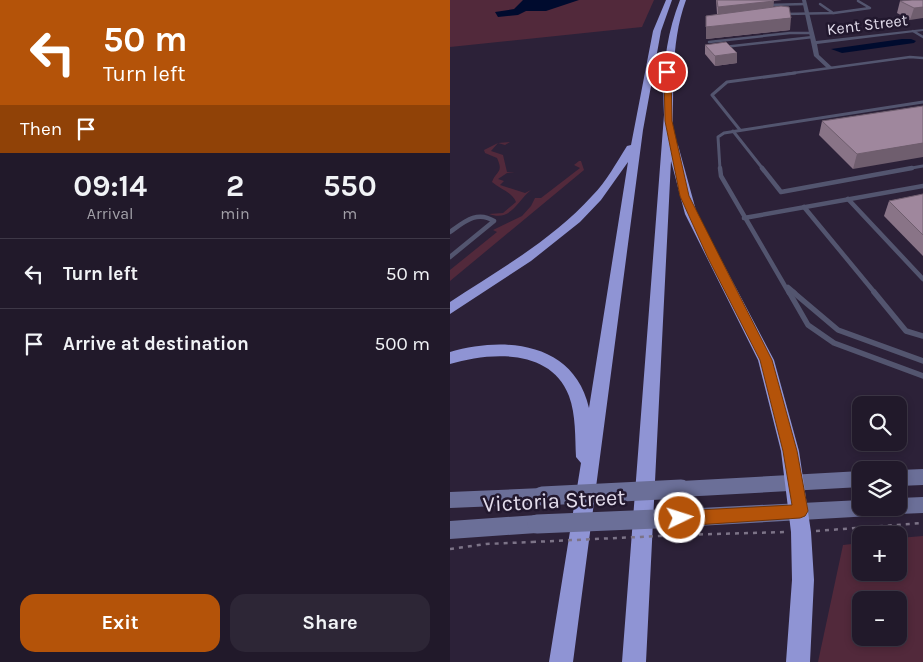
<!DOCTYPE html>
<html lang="en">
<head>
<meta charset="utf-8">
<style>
	:root { --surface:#21192a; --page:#2d2636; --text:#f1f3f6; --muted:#a2a0a8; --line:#3e3847; --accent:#b45309 }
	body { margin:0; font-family:Karla,sans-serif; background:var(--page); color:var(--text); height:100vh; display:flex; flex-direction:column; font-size:19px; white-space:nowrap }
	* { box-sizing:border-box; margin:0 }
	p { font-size:16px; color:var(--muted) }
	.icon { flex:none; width:28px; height:28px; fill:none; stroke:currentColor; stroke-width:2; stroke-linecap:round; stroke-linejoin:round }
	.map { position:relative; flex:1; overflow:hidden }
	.panel { display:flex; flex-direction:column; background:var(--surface); width:450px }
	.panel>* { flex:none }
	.top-card { background:#b45309; color:#fff; overflow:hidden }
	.tools { position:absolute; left:402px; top:396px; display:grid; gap:10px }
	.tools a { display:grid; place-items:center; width:55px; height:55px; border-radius:10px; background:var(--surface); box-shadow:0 2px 8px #0003,0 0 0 1px var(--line); font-size:25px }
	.pin { position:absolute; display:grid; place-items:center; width:42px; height:42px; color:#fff; margin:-21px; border:2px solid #fff; border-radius:50%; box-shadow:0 1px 5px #0007 }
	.me { position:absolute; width:55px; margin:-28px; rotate:86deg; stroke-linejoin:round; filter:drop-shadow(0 0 4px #0008) }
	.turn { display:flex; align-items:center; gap:18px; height:105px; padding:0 20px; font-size:22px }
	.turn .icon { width:65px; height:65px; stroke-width:2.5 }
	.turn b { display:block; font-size:35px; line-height:42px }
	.then { display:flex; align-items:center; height:48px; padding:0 20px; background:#0003; gap:10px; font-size:19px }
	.eta { display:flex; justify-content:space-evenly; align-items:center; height:85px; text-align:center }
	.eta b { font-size:30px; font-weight:700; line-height:35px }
	.cta { display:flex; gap:10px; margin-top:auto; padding:10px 20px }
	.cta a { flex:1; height:58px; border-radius:15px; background:var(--accent); color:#fff; font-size:20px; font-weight:700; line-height:58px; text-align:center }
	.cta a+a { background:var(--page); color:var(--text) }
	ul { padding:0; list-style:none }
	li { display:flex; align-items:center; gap:15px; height:70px; padding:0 20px; border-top:1px solid var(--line) }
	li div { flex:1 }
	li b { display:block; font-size:19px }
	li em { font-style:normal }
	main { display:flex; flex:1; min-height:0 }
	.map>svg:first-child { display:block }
</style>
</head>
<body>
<main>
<section class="panel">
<div class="top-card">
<div class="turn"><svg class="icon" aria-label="left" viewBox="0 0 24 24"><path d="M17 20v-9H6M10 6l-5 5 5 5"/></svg><div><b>50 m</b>Turn left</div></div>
<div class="then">Then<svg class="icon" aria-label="arrive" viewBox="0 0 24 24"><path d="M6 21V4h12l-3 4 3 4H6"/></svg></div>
</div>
<div class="eta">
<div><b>09:14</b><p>Arrival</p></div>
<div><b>2</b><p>min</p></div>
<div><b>550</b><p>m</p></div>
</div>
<ul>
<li><svg class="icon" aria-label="left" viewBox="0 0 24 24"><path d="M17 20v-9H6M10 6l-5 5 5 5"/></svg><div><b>Turn left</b></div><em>50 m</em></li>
<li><svg class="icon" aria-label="arrive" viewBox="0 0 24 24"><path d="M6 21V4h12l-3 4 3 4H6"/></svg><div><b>Arrive at destination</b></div><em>500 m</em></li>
</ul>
<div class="cta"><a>Exit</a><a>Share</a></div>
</section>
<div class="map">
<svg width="473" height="662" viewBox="0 0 473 662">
	<rect width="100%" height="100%" fill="#2c2138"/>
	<g fill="#52293b" fill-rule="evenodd">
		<path d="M0,0h204l-12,27 -192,20z"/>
		<path d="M60,142l-5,3 -7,-2 -7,8 12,4 7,-3 -7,3 4,17 8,1h-8l-9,6 6,2 -4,4 25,8 6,-3c-14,11 -20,32 -42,24l14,-1 13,-11c-4,-10 -16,-13 -24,-20 4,-11 12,-9 5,-24l-12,-5 -1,-3 14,-7z"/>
		<path d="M129,161h2l3,9 -134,111v-11l47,-38 -4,-2 29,-14 9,-10 4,-8h6l39,-30 -6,-3z"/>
		<path d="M473,536v126h-105l25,-117 18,-2v29h38v-34zM411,600h38v38h-38z"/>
	</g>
	<g fill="#000b2e">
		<path d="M73,0h56l-33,11h-20l-8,4 -20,2 -3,-5 19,-3z"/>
		<path d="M452,39h9l5,2 -2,2 -72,10 -11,-4z"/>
	</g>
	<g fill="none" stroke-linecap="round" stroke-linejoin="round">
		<g stroke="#7c7387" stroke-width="2.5" stroke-dasharray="4 5" stroke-linecap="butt">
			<path d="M366,531l107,-8"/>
			<path d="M231,535l105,-3"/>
			<path d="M0,549l36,-5 46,-2"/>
		</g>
		<g stroke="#53556f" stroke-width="2.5">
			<path d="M370,4l13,9"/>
			<path d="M318,5l37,-1"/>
			<path d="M335,14l49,-1 36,-5 -12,-7"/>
			<path d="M463,31l10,6"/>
			<path d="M259,42l81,-9h22"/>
			<path d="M274,47l89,-10"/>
			<path d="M336,74l124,-17 13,1"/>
		</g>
		<g stroke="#53556f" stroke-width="3">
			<path d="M290,130l-28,-35 15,-13 68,-9"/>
			<path d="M283,131l30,38"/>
			<path d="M270,169l-2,-32 6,-4 199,-31"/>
			<path d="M456,169l17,-3"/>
		</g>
		<g stroke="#53556f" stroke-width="4.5">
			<path d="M270,168l1,8 68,117"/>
			<path d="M312,168l19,24 131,-24"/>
			<path d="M398,199l75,80"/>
			<path d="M354,207l71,86"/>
			<path d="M294,218l179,-32"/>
			<path d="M0,232c14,-10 27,-22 44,-11l-44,36"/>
			<path d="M338,287l7,6"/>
		</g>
		<g stroke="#53556f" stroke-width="5.5">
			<path d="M339,292l19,33 26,18 89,33"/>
			<path d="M343,292l45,38 85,31"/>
			<path d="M424,292l32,39 17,5"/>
		</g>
		<path fill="#53556f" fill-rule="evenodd" d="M352,0h4l10,41 107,-12v2l-106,13 2,11 14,13 -5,1 -14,-13z"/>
		<g fill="#6b6f98" fill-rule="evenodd">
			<path d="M473,469v16l-24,1v-16z"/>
			<path d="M411,471v16l-180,10 -6,-2 -3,-6 3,-6 6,-2z"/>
			<path d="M92,488l6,2 3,6 -3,6 -6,2 -92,4v-16z"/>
			<path d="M473,497v16l-24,1 -6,-2 -2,-4h8v-10z"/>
			<path d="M411,500v8h19l-3,6 -6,2 -191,11 -6,-3 -3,-6 3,-6 6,-3z"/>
			<path d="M87,515l6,3 3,6 -3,6 -6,3 -87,6v-18z"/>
		</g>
		<g fill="#8f94d4" fill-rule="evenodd">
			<path d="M216,0h6l-11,31 -18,99 -70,532h-24l32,-199 -5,-6c-1,-20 0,-42 -7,-61 -18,-48 -79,-44 -119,-32v-12c55,-16 124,-10 139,56l39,-246 -27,38 -21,22 -49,39 -81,53v-12c49,-32 102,-62 142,-106 15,-15 24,-33 35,-50l4,-1 22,-114z"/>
			<path d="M230,0h6c-17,47 -11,93 -14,142l6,3 19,69 77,146 25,91 12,81 3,48 -4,82h-24l6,-82 -1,-48 -10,-81 -23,-91 -73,-146 -14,-53 -25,501h-24l42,-547c-2,-40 1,-77 16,-115z"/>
		</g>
		<path stroke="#7c7387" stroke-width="2.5" stroke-dasharray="4 5" stroke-linecap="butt" d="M82,542l149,-7"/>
		<g stroke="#6b6f98" stroke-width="19">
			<path d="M92,496l139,-7"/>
			<path d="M87,524l143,-6"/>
		</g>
	</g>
	<g fill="#897487">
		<path d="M266,0h66l-9,1v6l17,23 -84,9 11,-25z"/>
		<path d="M473,0l-13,20 -13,-7 3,-12z"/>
		<path d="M255,45l32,8v10l-22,3 -10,-12z"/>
		<path d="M473,106l-70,63 -34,-34 3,-14z"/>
		<path d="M473,194v62l-39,-40 5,-15z"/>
	</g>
	<g fill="#6f5e6e">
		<path d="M324,1l-1,11 -55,6v-11z"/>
		<path d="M473,7v11l-13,2 4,-12z"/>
		<path d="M341,18l-1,12 -84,9v-12z"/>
		<path d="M287,53v10l-22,3v-10z"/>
		<path d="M473,143v14l-70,12 4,-15z"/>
	</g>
	<g fill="#9f879d" stroke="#6f5e6e">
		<path d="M267,0h55l2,1 -56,6z"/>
		<path d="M462,0h11v7l-9,1 -14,-7z"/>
		<path d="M331,6l8,1 2,11 -85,9v-11z"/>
		<path d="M276,42l11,11 -22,3 -10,-11z"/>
		<path d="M473,106v37l-66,11 -35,-33z"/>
		<path d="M473,194v41l-34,-34z"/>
	</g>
	<path fill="#b45309" stroke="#753606" d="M217,70l4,2 1,49 17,75 83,164 25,91 11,60 -3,5 -5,2 -120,8 -5,-3 -2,-5 2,-5 5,-2 112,-6 -9,-54 -23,-91 -52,-102 -28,-62 -15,-75 -1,-49z"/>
	<g text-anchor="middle" stroke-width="5" stroke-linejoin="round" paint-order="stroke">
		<g font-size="16" fill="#e3ddec" stroke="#22182e">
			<text transform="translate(417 24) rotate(-7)" y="6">Kent Street</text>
		</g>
		<g font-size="22" fill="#e3ddec" stroke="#22182e">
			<text transform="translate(104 500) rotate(-3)" y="8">Victoria Street</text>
		</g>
	</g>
</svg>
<div class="tools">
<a><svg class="icon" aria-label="search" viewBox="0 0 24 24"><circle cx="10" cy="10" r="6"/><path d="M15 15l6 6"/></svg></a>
<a><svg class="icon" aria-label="layers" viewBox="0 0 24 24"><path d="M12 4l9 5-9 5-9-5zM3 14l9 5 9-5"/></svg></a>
<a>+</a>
<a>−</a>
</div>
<div class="pin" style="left:217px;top:72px;background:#d93025"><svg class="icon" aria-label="arrive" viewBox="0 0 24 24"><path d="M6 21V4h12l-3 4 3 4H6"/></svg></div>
<svg class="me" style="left:230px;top:518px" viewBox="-20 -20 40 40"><circle r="17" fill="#b45309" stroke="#fff" stroke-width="3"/><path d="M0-11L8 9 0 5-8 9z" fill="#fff"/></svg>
</div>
</main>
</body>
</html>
